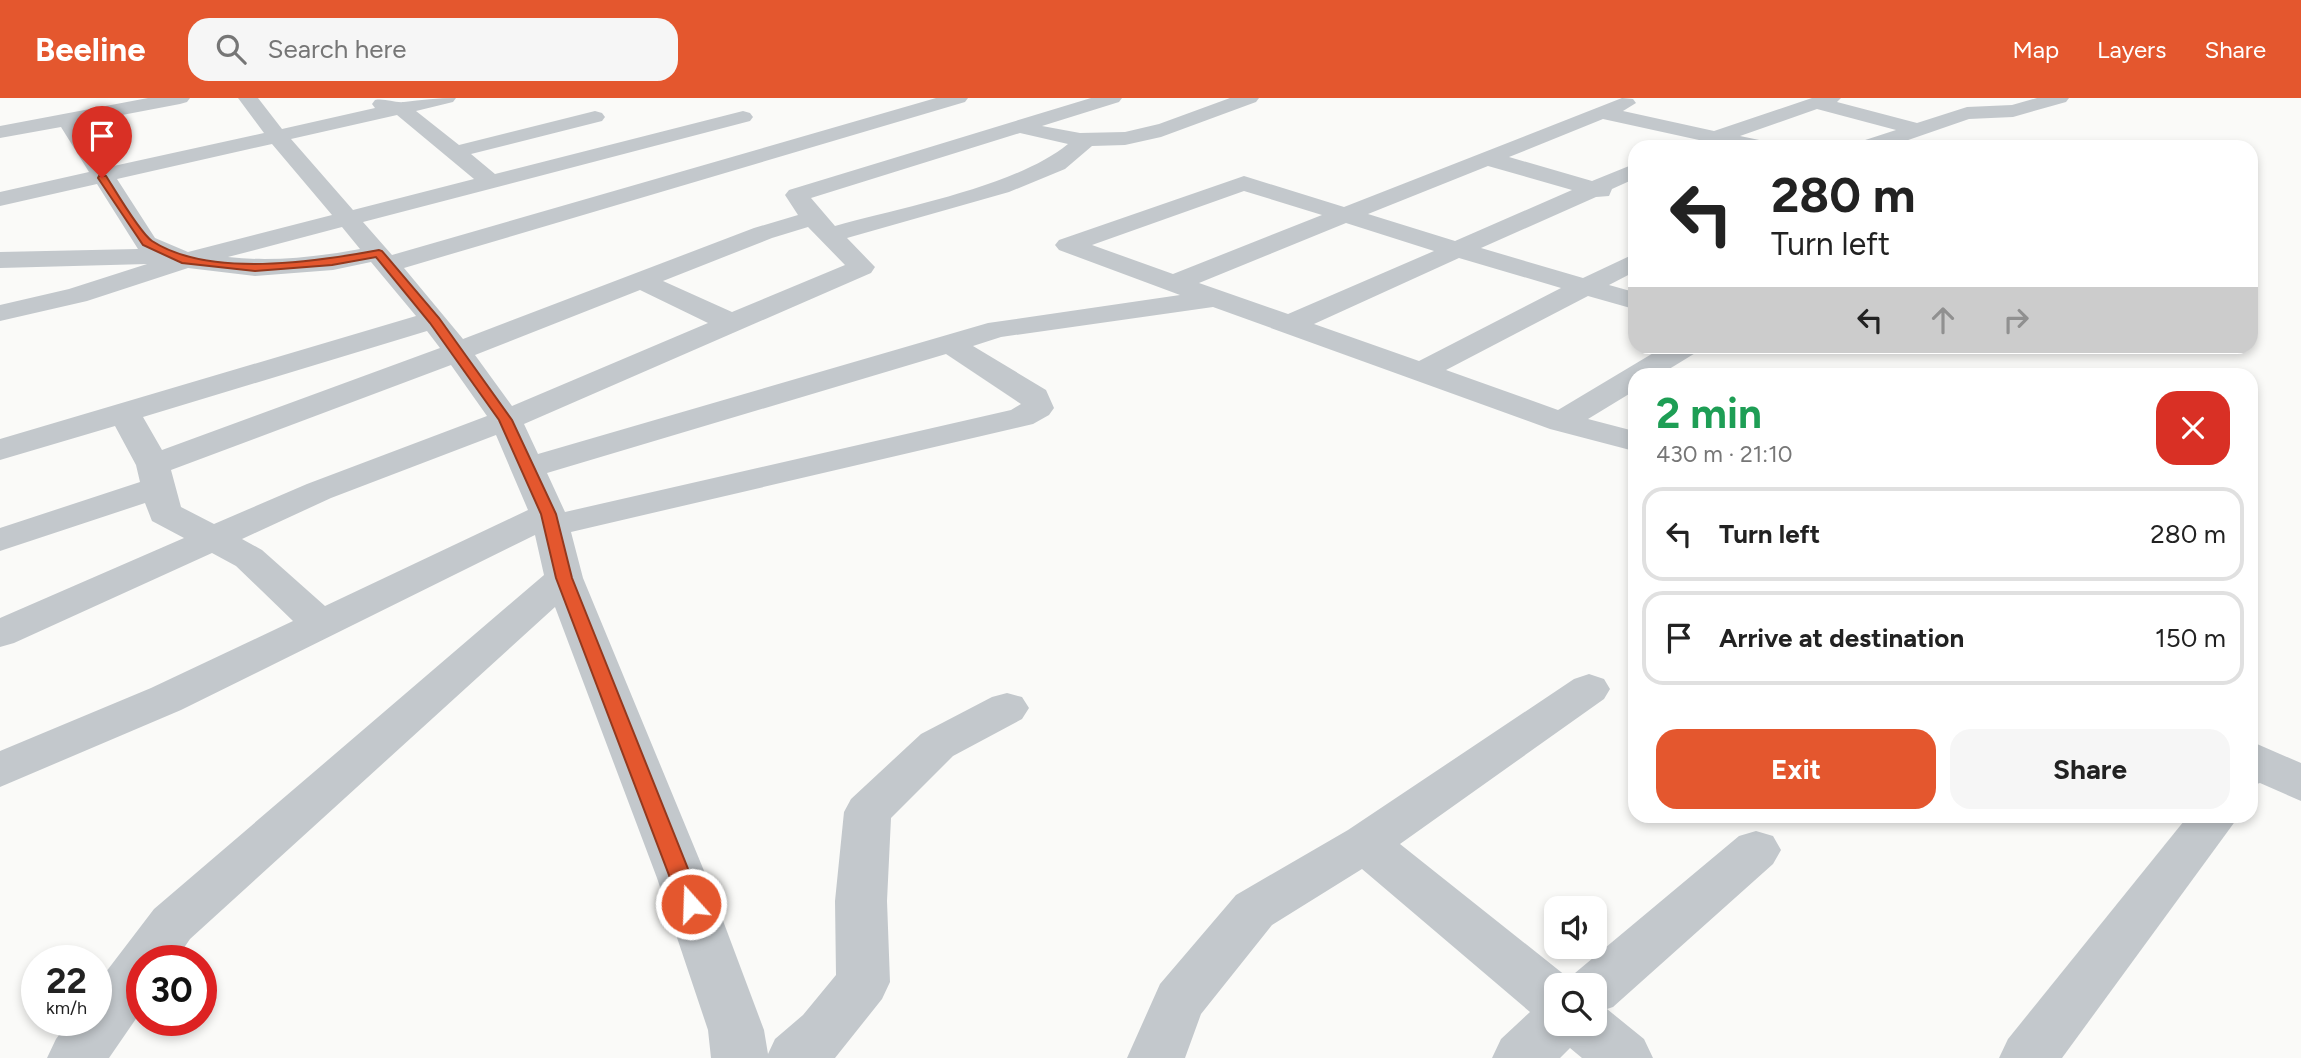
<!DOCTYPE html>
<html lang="en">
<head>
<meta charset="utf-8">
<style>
	:root { --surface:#fff; --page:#f6f6f6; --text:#222; --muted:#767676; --line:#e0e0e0; --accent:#e4572e }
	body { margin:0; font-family:Figtree,sans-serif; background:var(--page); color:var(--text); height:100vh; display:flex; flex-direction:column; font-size:26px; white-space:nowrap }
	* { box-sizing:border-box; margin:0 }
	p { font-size:23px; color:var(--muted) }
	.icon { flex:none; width:38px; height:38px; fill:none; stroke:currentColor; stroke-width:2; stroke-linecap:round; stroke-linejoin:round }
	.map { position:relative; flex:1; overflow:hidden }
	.side { position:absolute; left:1628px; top:270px; width:630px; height:455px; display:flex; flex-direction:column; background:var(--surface); border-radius:21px; box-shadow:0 4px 10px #0003 }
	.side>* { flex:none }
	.banner { position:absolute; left:1628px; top:42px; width:630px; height:214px; border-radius:21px; box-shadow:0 4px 10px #0003; background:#fff; color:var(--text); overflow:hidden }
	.buttons { position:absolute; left:1544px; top:798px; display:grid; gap:14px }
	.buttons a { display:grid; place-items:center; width:63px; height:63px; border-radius:14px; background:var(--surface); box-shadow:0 4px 10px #0003; font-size:35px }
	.speed { position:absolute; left:21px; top:847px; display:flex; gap:14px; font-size:35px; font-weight:700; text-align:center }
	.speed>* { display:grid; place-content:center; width:91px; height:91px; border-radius:50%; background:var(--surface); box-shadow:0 4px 10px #0003; line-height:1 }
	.speed small { font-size:18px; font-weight:400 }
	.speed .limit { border:10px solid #d22; background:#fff; color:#111 }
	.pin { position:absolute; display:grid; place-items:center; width:60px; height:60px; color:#fff; margin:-72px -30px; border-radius:50% 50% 50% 0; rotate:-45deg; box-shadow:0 0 7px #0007 }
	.pin .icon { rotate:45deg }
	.me { position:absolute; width:77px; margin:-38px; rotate:340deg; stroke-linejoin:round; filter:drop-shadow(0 0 5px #0008) }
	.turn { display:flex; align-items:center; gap:24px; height:147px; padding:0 28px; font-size:32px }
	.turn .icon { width:91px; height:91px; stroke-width:2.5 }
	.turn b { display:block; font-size:49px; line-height:60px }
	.lanes { display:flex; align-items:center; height:66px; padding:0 28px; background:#0003; justify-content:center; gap:35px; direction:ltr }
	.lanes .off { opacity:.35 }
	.round { display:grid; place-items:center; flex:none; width:74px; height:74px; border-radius:21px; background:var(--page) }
	.head { display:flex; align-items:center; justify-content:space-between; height:119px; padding:0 28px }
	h1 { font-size:42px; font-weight:700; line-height:52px; color:#1e9e55 }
	.button { display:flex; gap:14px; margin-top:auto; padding:14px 28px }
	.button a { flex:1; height:80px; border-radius:21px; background:var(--accent); color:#fff; font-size:28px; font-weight:700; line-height:80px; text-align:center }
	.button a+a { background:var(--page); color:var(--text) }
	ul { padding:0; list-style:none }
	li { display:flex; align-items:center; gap:21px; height:94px; margin:0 14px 10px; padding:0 14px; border:4px solid var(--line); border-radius:21px }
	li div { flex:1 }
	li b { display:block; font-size:26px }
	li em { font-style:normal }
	header { display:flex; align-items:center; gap:42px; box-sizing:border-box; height:98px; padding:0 35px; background:var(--accent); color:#fff }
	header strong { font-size:33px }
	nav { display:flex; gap:38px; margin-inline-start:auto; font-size:24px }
	.search { width:490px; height:63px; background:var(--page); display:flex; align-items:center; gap:18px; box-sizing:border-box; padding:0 24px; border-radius:21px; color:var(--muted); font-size:26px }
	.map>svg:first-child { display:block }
</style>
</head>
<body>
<header>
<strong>Beeline</strong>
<div class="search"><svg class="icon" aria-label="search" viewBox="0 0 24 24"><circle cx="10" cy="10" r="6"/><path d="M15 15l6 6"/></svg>Search here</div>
<nav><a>Map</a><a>Layers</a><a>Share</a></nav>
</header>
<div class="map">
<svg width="2301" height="960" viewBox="0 0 2301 960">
	<rect width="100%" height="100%" fill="#fafaf8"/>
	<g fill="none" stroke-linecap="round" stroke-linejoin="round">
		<g fill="#c3c8cc" fill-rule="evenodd">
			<path d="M148,0h42l-3,4 -7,2 -100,19 29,44 155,-34 -26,-35h20l24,31 93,-21 -3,-4 3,-4c10,-2 19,3 29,2 17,-2 34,-4 52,-4l-3,4 -37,9 43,34 136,-34 7,2 3,4 -3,4 -131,33 24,20 248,-63 7,2 3,4 -3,4 -387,101 29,33 544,-157h32l-3,4 -561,166 59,71 291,-111 44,-13 -13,-20 4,-5 302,-92h31l-3,4 -77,24 38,7 45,-1 34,-8 71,-26h29l-3,4 -95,35 -36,8 -33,1 -27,23 -56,23 -162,46 28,29 -4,6 -347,151 14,30 450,-131 192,-28 -121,-45 -4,-5 4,-5 185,-64 100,31 278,-109 11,1 3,4 -13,8 91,20 98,-33h29l-4,4 80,21 50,-16 45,-2 25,-7h32l-3,4 -53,15 -44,2 -81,28h-32l3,-5 37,-12 -79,-21 -77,27 29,6 3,5h-41l-128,-28 -94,38 83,24 42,-17v15l-22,10 -3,7 -13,1 -115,51 102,30 51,-24v18l-25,13 25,7v17l-46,-13 -142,74 112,40 107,-64h36l-4,6 -36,22h-27v17l-46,28 46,12v20l-84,-22 -337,-122 -212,30 -28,9 73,44 8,18 -5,7 -16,9 -462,108 12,46 124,300 57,152 4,24 7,-15 28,-24 33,-40 -1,-74 9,-89 7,-13 70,-65 71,-37 15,-4 15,4 7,11 -7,11 -69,37 -62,62 -4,83 3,81 -8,17 -47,59h-124l-3,-28 -51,-152 -102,-271 -365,332 -15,22h-33v49l-33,48h-62l9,-19 14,-19h26v-35l58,-76 390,-334 -9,-40 -354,175 -181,77v-36l151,-63 142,-67 -57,-55 -24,-13 -198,90 -14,4v-29l184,-80 -32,-17 -7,-18 -145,48v-23l140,-46 -4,-17 -21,-39 -115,34v-21l416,-123 -45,-54 -38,8 -78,6 -67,-8 -101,33 -87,20v-16l69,-16 78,-25 -147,4v-16l138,-3 -41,-65 -97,22v-14l89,-20 -28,-45 -61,11v-12zM397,17l77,64 -121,31 -62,-71zM1020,35l48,11c-53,43 -165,63 -233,82l-24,-28zM272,46l60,71 -144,37 -33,-14 -38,-59zM1488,68l84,24 -117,51 -87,-27zM1244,93l78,24 -149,59 -81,-29zM1346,125l88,28 -146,63 -89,-31zM342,129l18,22c-43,8 -89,13 -132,8zM808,129l37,38 -113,47 -69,-31 109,-43zM1459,160l102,30 -142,73 -105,-37zM640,192l68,33 -196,83 -37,-51zM427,233l13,17 -278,102 -19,-33zM946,256l75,50 -10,6 -446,102 -18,-39zM451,267l36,51 -180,68 -93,40 -33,-17 -10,-37zM496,337l32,75 -203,96 -63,-56 -20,-11 89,-41z"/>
			<path d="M1589,576l15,5 6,10 -6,10 -204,145 171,136 4,-7 164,-137 17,-5 17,5 8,14 -8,14 -160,143 -6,2 37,30 9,19h-71l-12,-10 -10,10h-68l9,-19 29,-27 -168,-143 -90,56 -71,89 -16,44h-58l33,-74 76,-89 112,-65 226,-151zM1556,887h38v39h-38z"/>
			<path d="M2257,646l44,19v38l-41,-18 -10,3v-40z"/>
			<path d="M2188,718h51l-177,242h-63l9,-19z"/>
		</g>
	</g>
	<path fill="#e4572e" stroke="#94391e" stroke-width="2" d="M99,78h7c9,14 34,57 46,65 57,37 163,21 227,9l3,1 57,67 73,102 44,94 16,64 130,326 -3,6 -8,2 -7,-2 -4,-6 -124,-326 -15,-64 -42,-94 -69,-97 -54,-66 -44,8 -77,6 -73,-8 -39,-18 -45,-67z"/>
</svg>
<div class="buttons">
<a><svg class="icon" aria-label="sound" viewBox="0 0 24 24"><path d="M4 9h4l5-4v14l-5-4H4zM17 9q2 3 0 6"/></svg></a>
<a><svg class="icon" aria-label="search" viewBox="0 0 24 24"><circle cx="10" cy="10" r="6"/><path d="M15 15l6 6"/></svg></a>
</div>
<div class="speed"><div>22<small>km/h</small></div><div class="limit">30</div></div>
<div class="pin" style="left:102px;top:80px;background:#d93025"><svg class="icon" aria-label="arrive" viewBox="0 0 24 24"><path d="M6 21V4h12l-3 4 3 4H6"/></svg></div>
<svg class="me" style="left:691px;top:806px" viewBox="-20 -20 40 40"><circle r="17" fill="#e4572e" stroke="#fff" stroke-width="3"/><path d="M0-11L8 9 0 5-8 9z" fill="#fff"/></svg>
<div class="banner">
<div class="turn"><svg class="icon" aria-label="left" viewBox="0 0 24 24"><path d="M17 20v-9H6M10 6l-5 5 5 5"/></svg><div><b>280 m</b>Turn left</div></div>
<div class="lanes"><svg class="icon" aria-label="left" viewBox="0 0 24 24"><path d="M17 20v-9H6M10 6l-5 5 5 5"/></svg><svg class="icon off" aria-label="ahead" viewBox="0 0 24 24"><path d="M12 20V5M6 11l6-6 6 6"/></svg><svg class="icon off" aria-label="right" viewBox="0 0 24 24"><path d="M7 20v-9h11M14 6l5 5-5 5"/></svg></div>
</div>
<section class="side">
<div class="head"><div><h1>2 min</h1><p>430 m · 21:10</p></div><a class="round" style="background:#d93025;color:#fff"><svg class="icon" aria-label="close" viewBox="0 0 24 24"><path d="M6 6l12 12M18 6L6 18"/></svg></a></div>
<ul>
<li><svg class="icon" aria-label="left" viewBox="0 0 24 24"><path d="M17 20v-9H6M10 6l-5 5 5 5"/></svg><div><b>Turn left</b></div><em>280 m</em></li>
<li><svg class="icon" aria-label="arrive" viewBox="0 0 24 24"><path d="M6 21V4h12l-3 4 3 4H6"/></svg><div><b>Arrive at destination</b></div><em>150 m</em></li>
</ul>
<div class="button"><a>Exit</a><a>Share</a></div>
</section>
</div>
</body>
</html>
